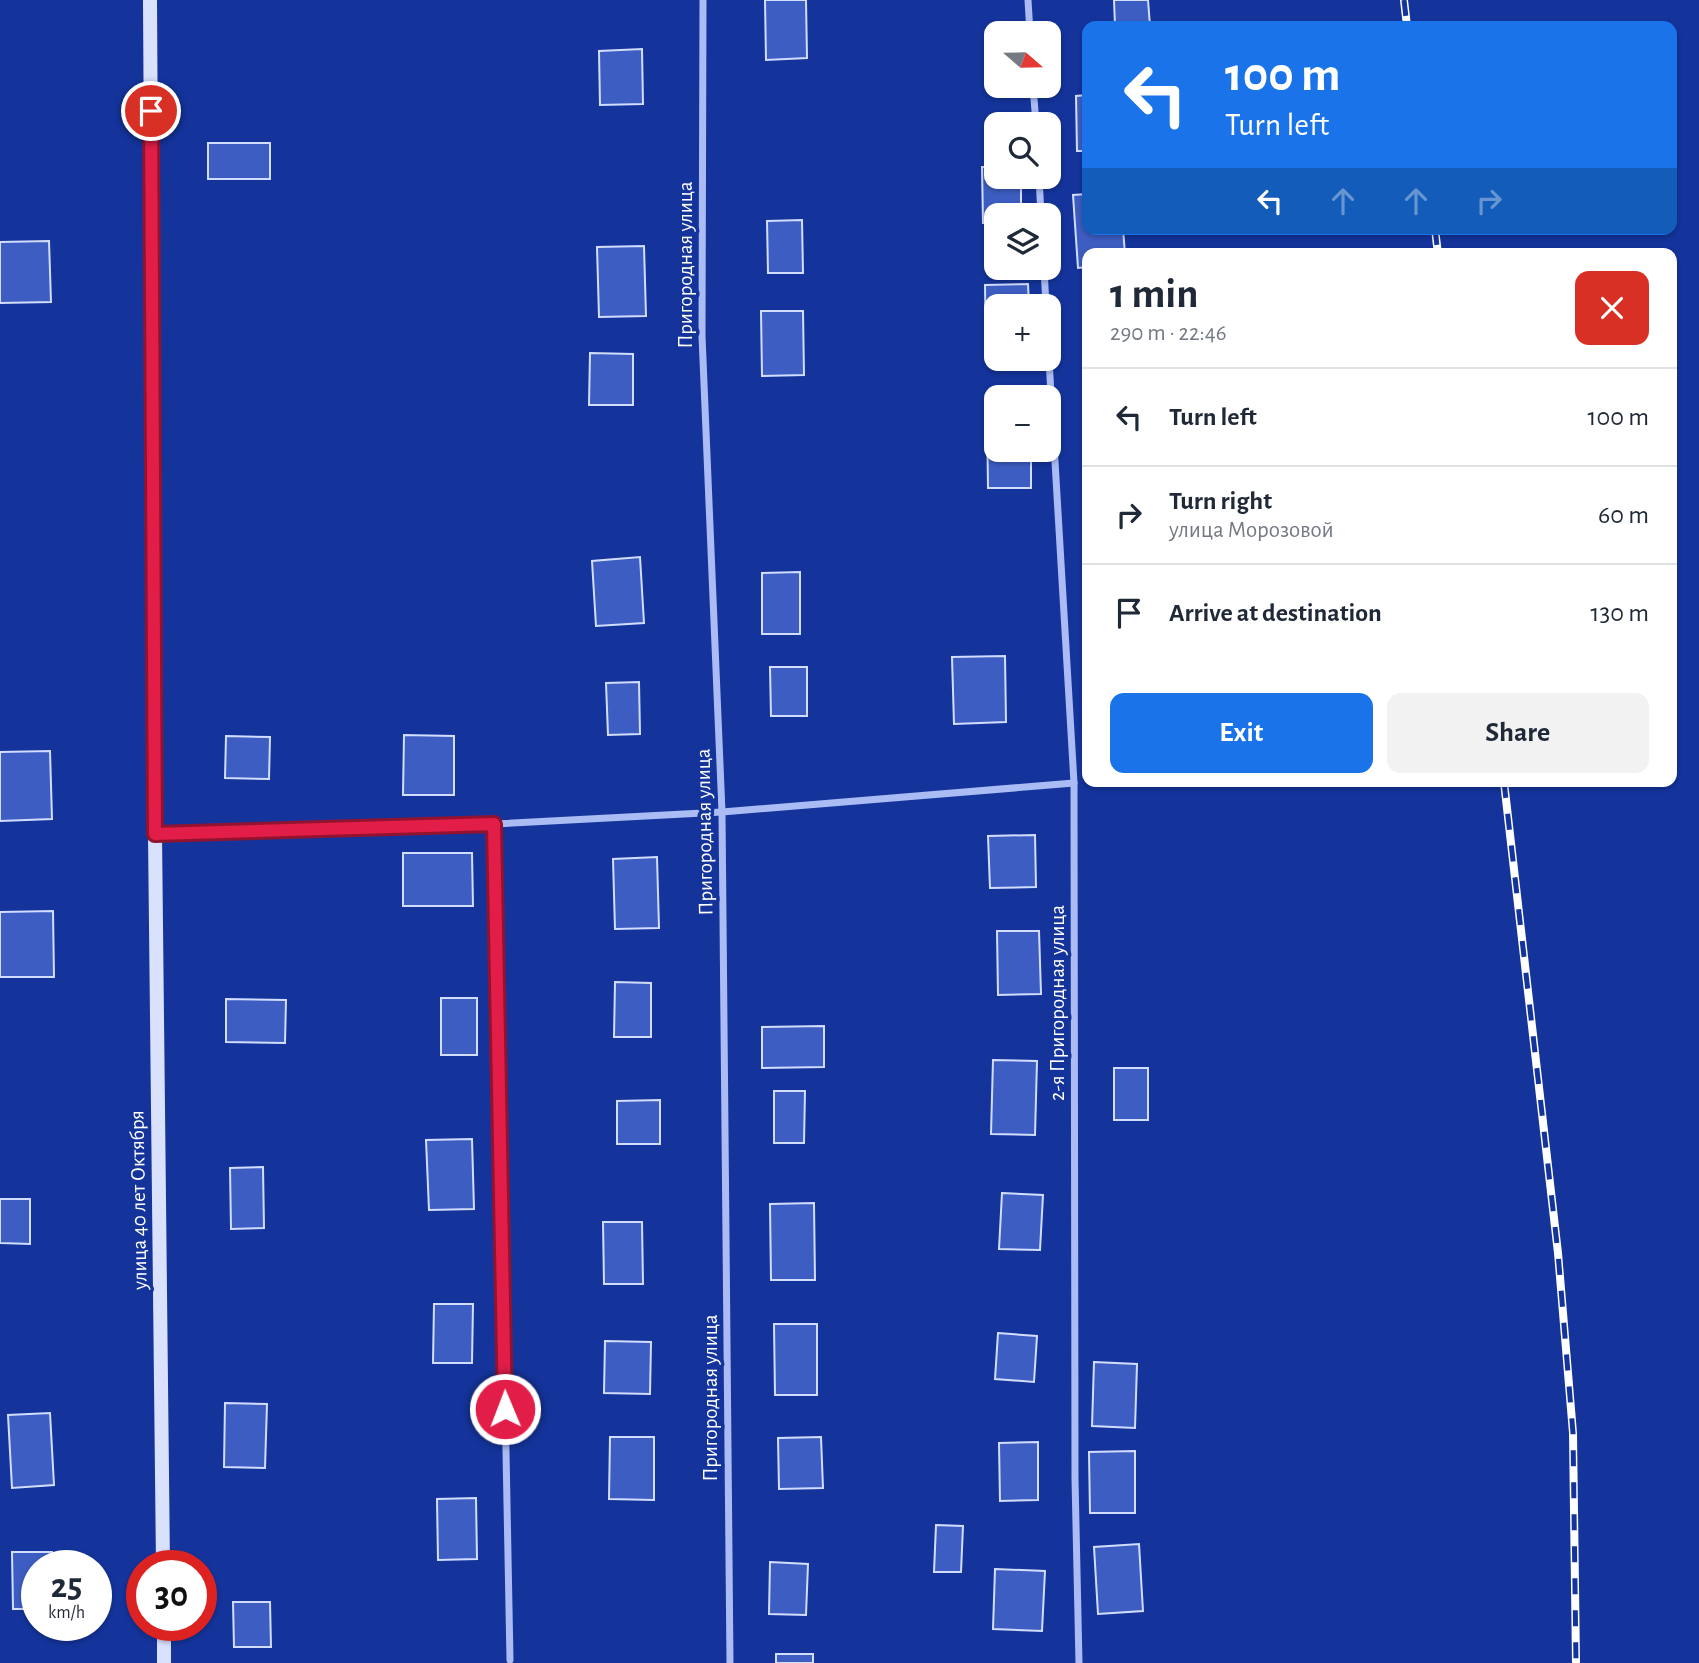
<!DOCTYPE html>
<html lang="en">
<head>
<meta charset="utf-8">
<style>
	:root { --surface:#fff; --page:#f2f2f3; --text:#1f2937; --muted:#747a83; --line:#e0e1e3; --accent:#1a73e8 }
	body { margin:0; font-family:"Alegreya Sans",sans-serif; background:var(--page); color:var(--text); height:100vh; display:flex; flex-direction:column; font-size:26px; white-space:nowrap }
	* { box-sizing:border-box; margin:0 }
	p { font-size:23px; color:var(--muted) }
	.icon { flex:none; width:38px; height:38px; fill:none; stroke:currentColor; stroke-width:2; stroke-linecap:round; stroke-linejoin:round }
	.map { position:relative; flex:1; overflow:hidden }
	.side { position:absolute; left:1082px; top:248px; width:595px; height:539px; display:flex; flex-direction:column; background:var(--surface); border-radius:14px; box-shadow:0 2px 5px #0004 }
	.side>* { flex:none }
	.banner { position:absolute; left:1082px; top:21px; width:595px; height:214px; border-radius:14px; box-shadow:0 2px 5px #0004; background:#1a73e8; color:#fff; overflow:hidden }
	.needle { width:46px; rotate:110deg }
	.buttons { position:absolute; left:984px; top:21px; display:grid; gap:14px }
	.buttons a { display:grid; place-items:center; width:77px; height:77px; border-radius:14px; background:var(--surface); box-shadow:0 2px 5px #0004; font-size:35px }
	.speed { position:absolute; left:21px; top:1550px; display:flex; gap:14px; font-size:35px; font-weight:700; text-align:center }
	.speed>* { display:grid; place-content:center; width:91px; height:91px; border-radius:50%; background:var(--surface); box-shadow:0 2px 5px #0004; line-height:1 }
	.speed small { font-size:18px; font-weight:400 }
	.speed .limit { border:10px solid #d22; background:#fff; color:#111 }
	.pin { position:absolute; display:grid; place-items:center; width:60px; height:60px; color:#fff; margin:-30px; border:4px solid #fff; border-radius:50%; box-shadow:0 2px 7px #0007 }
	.me { position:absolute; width:77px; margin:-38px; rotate:359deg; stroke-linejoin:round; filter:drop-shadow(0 0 5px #0008) }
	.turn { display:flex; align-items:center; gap:24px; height:147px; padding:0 28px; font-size:32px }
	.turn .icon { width:91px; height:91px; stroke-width:2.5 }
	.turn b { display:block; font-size:49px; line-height:60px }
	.lanes { display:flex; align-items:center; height:66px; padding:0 28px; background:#0003; justify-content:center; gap:35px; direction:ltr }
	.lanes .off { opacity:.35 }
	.round { display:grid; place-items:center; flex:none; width:74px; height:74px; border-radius:14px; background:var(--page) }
	.overview { display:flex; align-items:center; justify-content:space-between; height:119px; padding:0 28px }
	h1 { font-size:42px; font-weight:700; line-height:52px }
	.button { display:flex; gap:14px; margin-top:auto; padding:14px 28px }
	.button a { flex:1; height:80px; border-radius:14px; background:var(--accent); color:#fff; font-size:28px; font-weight:700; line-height:80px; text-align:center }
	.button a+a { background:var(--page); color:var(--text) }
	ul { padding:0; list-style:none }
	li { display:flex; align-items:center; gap:21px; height:98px; padding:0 28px; border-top:2px solid var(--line) }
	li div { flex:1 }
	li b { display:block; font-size:26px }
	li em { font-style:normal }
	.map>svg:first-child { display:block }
</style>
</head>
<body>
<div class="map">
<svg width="1699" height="1663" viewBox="0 0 1699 1663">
	<rect width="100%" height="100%" fill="#14349c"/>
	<g fill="#3d5dc2" stroke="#d2ddfd" stroke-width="2">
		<path d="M765,0h41l1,58 -41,2z"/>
		<path d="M1114,0h34l2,26h-35z"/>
		<path d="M642,49l1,55 -43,1 -1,-54z"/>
		<path d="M1087,95v56h-10l-1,-55z"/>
		<rect x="208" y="143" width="62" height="36"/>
		<path d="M982,167h14v10h25v38h-25v8h-13z"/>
		<path d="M1087,194v35h36l2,25h-38v13l-9,1 -5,-73z"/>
		<path d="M802,220l1,53h-35l-1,-52z"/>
		<path d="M49,241l2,61 -51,1v-61z"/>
		<path d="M644,246l2,70 -47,1 -2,-70z"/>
		<path d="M1028,284l1,22h-33v49h-10l-1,-70z"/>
		<path d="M761,311h42l1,64 -42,1z"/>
		<path d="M590,353l43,1v51h-44z"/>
		<path d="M987,417h9v33h35v38h-43z"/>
		<path d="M640,557l4,66 -48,3 -4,-65z"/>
		<path d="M800,572v62h-38v-61z"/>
		<path d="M1005,656l1,66 -52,2 -2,-67z"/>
		<path d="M770,667h37v49h-36z"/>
		<path d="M639,682l1,52 -32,1 -2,-52z"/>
		<path d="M404,735l50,1v59h-51z"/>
		<path d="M226,736l44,1 -1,42 -44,-1z"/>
		<path d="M50,751l2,68 -52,2v-69z"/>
		<path d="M1035,835l1,52 -46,1 -2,-52z"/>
		<path d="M403,853h69l1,53h-70z"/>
		<path d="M657,857l2,71 -44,1 -2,-70z"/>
		<path d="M53,911l1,66h-54v-65z"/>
		<path d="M997,931h42l2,63 -43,1z"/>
		<path d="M615,982l36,1v54h-37z"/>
		<rect x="441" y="998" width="36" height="57"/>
		<path d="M226,999l60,1 -1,43 -59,-1z"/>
		<path d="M824,1026v41l-62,1v-41z"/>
		<path d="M993,1060l44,1 -2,74 -44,-1z"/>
		<rect x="1114" y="1068" width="34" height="52"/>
		<path d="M774,1091h31l-1,52h-30z"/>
		<path d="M660,1100v44h-43v-43z"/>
		<path d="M472,1139l2,70 -45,1 -3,-70z"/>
		<path d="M263,1167l1,61 -33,1 -1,-61z"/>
		<path d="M1002,1193l41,2 -3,55 -41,-1z"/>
		<path d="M0,1199h30v45l-30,-1z"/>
		<path d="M814,1203l1,77h-44l-1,-76z"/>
		<path d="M603,1222h39l1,62h-39z"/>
		<path d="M434,1304h39l-1,59h-39z"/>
		<path d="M774,1324h43v71h-42z"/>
		<path d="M998,1333l39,3 -3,46 -39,-3z"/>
		<path d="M605,1341l46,1 -1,52 -46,-1z"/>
		<path d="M1094,1362l43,2 -2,64 -43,-2z"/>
		<path d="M225,1403l42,1 -2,64 -41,-1z"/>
		<path d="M50,1413l4,72 -42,3 -4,-73z"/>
		<path d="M610,1437h44v63l-45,-1z"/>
		<path d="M821,1437l2,51 -44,1 -1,-51z"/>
		<path d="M1038,1442v58l-38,1 -1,-58z"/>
		<path d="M1135,1451v62h-45l-1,-61z"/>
		<path d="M476,1498l1,61 -39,1 -1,-61z"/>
		<path d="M936,1525l27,1 -2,46h-27z"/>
		<path d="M1139,1544l4,67 -45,3 -4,-67z"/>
		<path d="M12,1552h40v14h-15v43h-24z"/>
		<path d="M770,1562l38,2 -2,51 -37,-1z"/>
		<path d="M995,1569l50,2 -3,60 -49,-2z"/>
		<path d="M233,1602h37l1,45h-37z"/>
		<rect x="776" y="1654" width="37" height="9"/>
	</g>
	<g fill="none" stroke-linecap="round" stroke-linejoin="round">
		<g stroke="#aabcf3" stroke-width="7">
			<path d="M703,0l-1,336 20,476 8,851"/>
			<path d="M1028,0l2,33"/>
			<path d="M1033,86l3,38"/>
			<path d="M1039,177l2,38"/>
			<path d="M1044,268l2,38"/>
			<path d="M1048,343l26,440 1,696 4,184"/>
			<path d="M494,824l16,836"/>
			<path d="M155,834l339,-10 228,-12 352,-29"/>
		</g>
		<g stroke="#d9e1fd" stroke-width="14">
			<path d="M150,0l5,834 8,732"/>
			<path d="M164,1626v37"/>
		</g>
		<defs>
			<g id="rail">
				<path d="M1404,0l3,26"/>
				<path d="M1435,229l3,25"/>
				<path d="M1504,782l54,471 15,180 3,230"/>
			</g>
		</defs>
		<use href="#rail" stroke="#fff" stroke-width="8"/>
		<use href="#rail" stroke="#14349c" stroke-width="5" stroke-dasharray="16" stroke-linecap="butt"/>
	</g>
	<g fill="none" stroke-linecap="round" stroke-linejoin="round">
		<defs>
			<path id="route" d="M151,111l4,723 339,-10 11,585"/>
		</defs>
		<use href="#route" stroke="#92132f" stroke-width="18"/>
		<use href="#route" stroke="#e11d48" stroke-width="12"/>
	</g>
	<g text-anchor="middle" stroke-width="7" stroke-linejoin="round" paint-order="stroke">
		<g font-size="21" fill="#fff" stroke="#14349c">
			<text transform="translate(685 265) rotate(-90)" y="7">Пригородная улица</text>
			<text transform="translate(704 832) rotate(-91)" y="7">Пригородная улица</text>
			<text transform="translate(1057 1003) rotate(-90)" y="7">2-я Пригородная улица</text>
			<text transform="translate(138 1200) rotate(-91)" y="7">улица 40 лет Октября</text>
			<text transform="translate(710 1398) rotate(-90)" y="7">Пригородная улица</text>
		</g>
	</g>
</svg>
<div class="buttons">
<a><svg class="needle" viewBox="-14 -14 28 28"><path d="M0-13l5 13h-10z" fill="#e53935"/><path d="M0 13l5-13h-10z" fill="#747a83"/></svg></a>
<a><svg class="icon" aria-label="search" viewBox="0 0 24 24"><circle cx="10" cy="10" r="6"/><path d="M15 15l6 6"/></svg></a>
<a><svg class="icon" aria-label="layers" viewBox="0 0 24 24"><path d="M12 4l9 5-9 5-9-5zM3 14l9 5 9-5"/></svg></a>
<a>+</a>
<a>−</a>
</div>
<div class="speed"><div>25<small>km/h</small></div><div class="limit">30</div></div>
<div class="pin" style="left:151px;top:111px;background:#d93025"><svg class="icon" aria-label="arrive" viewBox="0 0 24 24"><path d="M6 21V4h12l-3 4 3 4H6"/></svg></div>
<svg class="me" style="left:505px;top:1409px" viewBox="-20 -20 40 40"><circle r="17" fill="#e11d48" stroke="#fff" stroke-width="3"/><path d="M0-11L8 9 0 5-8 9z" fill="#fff"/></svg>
<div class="banner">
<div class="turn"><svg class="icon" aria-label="left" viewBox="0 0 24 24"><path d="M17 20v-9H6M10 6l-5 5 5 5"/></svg><div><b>100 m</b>Turn left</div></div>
<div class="lanes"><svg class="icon" aria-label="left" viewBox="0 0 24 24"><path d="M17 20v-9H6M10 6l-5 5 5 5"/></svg><svg class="icon off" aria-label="ahead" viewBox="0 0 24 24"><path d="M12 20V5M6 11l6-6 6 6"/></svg><svg class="icon off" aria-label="ahead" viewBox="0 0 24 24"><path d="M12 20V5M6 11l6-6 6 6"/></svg><svg class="icon off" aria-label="right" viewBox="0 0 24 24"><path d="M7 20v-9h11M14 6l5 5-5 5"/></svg></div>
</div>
<section class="side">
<div class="overview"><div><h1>1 min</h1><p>290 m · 22:46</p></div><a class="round" style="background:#d93025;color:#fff"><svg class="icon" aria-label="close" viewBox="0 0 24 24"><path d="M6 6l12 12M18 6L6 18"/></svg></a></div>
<ul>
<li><svg class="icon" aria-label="left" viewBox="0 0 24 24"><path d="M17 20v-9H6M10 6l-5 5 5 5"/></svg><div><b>Turn left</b></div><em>100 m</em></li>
<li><svg class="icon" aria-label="right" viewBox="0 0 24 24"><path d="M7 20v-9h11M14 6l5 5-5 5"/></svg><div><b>Turn right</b><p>улица Морозовой</p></div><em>60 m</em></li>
<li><svg class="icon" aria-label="arrive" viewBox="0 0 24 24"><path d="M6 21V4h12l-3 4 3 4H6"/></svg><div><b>Arrive at destination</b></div><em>130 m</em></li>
</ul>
<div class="button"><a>Exit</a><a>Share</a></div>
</section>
</div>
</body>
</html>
